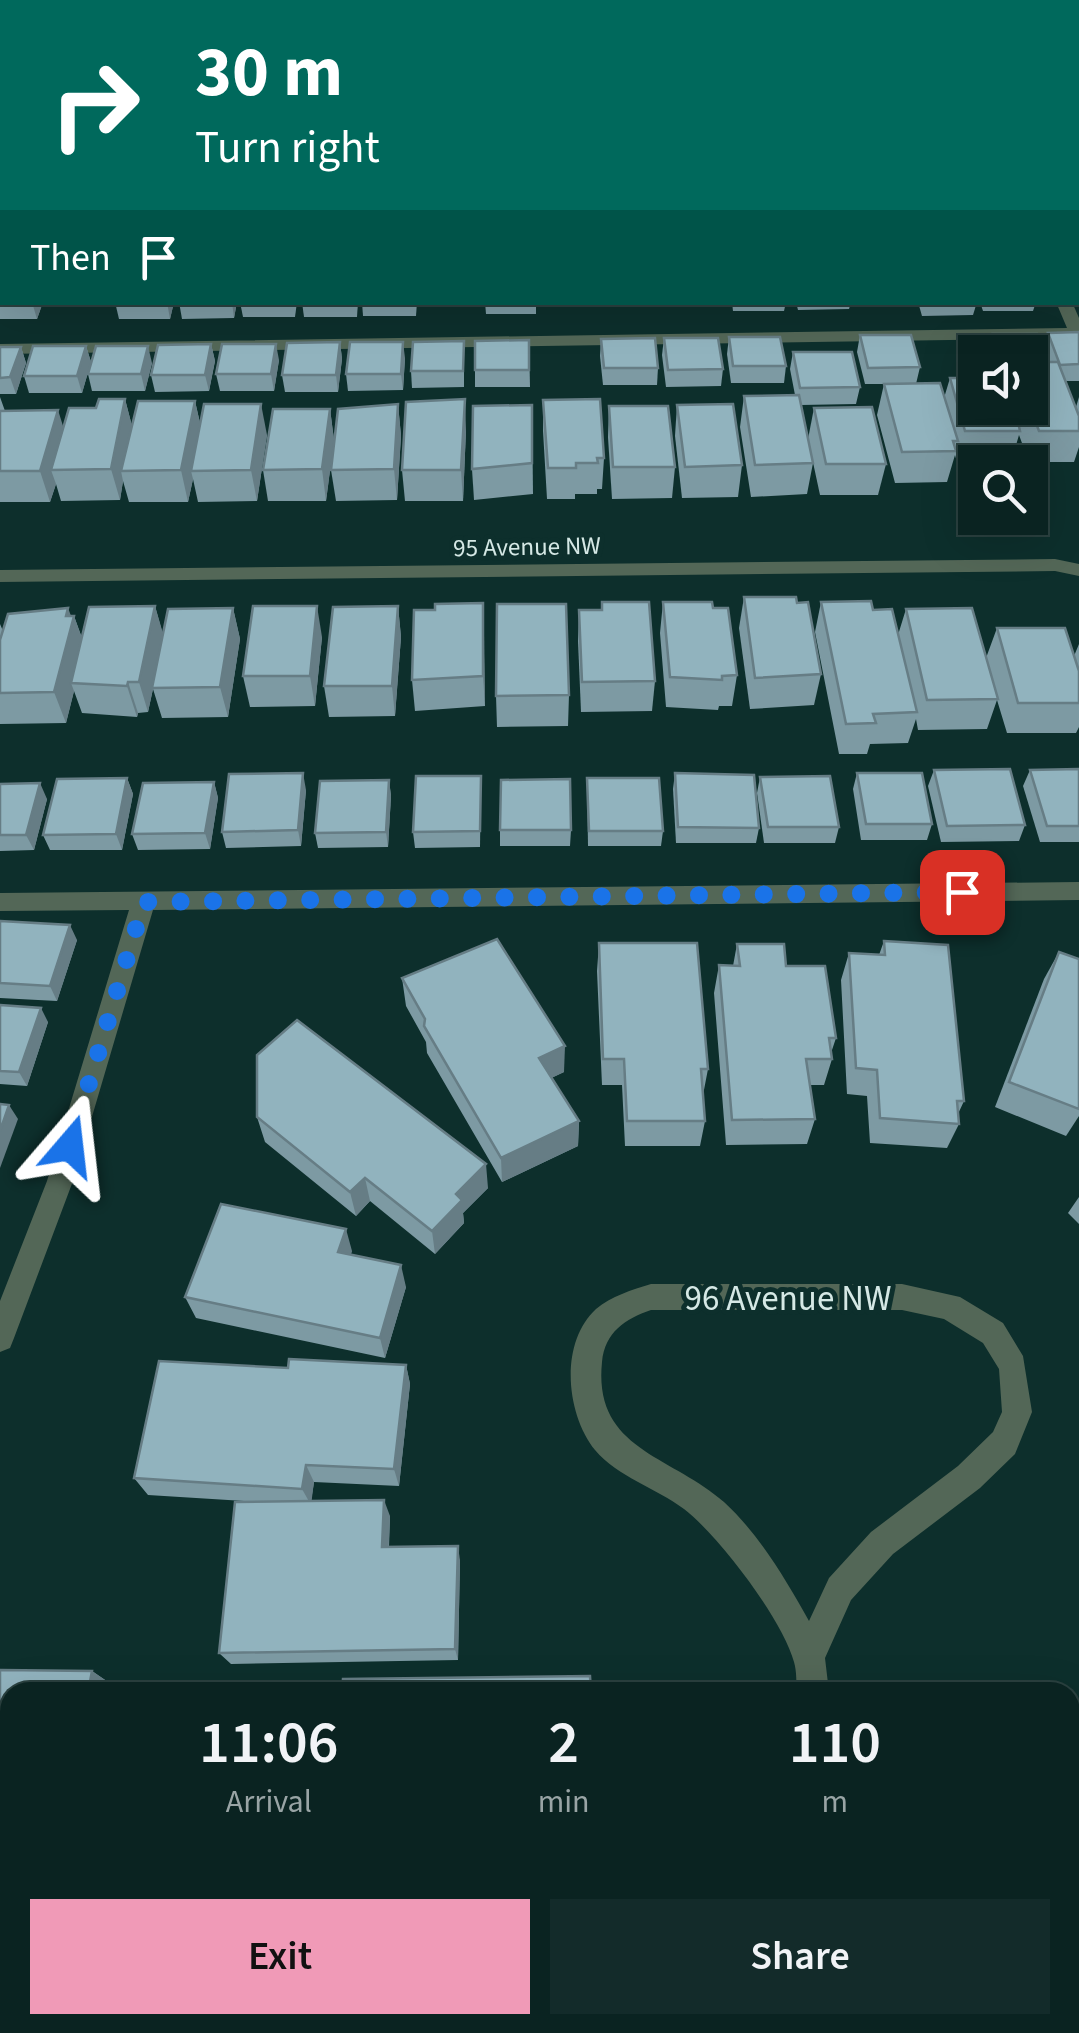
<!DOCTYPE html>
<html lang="en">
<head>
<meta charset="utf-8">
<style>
	:root { --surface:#0a2321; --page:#132b2a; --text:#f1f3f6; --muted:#99a4a5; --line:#2a403f; --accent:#f09ab7 }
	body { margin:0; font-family:"Source Sans 3",sans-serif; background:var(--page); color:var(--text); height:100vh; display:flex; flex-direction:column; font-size:38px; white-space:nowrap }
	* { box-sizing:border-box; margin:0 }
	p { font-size:32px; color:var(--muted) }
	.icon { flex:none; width:55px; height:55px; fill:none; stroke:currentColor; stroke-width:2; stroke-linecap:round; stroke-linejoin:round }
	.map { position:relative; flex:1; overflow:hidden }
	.panel { position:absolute; left:0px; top:1682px; width:1080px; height:352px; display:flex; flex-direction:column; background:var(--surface); border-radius:30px 30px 0 0; box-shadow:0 10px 40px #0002,0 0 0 2px var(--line) }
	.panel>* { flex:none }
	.hud { position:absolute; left:0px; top:0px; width:1080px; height:305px; box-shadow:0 10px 40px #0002,0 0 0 2px var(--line); background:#00695c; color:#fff; overflow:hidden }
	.fabs { position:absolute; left:958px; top:335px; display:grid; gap:20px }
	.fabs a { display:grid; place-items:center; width:90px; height:90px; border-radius:0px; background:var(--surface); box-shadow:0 10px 40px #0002,0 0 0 2px var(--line); font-size:50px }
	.pin { position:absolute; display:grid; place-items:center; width:85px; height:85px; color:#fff; margin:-42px; border-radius:20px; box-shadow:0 5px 15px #0006 }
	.me { position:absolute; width:110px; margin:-55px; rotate:17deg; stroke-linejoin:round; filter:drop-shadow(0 0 8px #0008) }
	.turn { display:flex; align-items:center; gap:35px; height:210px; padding:0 30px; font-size:45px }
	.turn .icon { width:130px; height:130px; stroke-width:2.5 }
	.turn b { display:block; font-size:70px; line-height:85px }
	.then { display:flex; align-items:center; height:95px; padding:0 30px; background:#0003; gap:20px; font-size:38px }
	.eta { display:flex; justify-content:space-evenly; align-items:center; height:170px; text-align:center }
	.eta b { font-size:60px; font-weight:600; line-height:70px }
	.button { display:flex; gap:20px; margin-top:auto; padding:20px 30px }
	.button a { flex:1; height:115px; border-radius:0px; background:var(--accent); color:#111; font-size:40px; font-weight:600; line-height:115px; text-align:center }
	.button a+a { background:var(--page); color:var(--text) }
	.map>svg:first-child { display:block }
</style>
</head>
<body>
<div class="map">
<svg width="1079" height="2033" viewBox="0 0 1079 2033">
	<rect width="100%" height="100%" fill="#0d2f2c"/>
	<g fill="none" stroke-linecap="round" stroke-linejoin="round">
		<g fill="#536757" fill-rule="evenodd">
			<path d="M923,0h12l1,2h-12z"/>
			<rect x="0" y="166" width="2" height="8"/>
			<path d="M1056,302h16l7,16v20l-1079,16v-10l1067,-16z"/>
			<path d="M1055,559l24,5v12l-24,-5 -1055,11v-12z"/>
			<path d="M1079,882v18l-926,10 -80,271 -59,157 -4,10 -10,4v-51l47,-120 82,-271 -129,1v-18z"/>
			<path d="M651,1284h251l58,13 43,26 20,33 9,56 -17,42 -35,34 -87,66 -42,46 -26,58 4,34h-32c-1,-9 0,-20 -3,-30 -12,-43 -75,-126 -110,-153 -28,-21 -66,-32 -89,-59 -29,-36 -36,-107 1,-141 15,-13 36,-19 55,-25zM651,1310h251l42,9 39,24 16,26 3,43 -9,20 -35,34 -87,66 -42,46 -20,43c-23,-41 -50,-87 -85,-119 -53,-47 -131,-52 -122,-140 3,-30 23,-43 49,-52z"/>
			<path d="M0,1992l10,1v32h11l-21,3z"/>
			<path d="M1070,2010h9v23h-905l-4,-8h900z"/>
		</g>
		<g fill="#7aa483" fill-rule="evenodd">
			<path d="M1034,0h12l1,2h-12z"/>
			<rect x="1078" y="63" width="1" height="10"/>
		</g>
	</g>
	<g fill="#7d9aa3">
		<rect x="625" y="0" width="43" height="2"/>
		<path d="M712,0h44v2h-43z"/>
		<path d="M0,276l43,26 -6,17h-37z"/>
		<path d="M115,302h59l-4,17h-51z"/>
		<path d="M179,302h58l-3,16 -52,1z"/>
		<path d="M240,302h57l-2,15h-52z"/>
		<path d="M302,302h56l-1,15h-53z"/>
		<path d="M362,302h55l-1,14h-53z"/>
		<path d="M485,302h51v12h-50z"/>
		<path d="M732,302h54l-2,9h-51z"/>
		<path d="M796,302h55l-2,7 -51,1z"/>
		<path d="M918,302h59l-4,13 -51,1z"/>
		<path d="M980,302h56l-3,9h-50z"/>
		<path d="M1079,332v49h-13l10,26 3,-10v50l-5,15h-45l-10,-27 -8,27h-54l-2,-7 -8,27 -52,1 -18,-68 7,-31h-19l-8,-32 3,-17 60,32 -4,17 28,14 6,-20 25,30h55v-56h-41l4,-18 50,15 5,-16z"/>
		<path d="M729,337l57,29 -2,17h-53l-4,-29z"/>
		<path d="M664,338l59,31 -2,17 -55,1 -4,-32z"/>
		<path d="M601,339l57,29 -1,17h-54l-3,-29z"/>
		<path d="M529,340l1,47h-55v-17z"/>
		<path d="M464,341v46l-52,1 -1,-17z"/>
		<path d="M340,342l2,17 -4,33h-53l-3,-17z"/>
		<path d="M211,344l4,17 -6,30 -54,1 -4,-17z"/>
		<path d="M86,346l5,16 -9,31h-53l-5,-17z"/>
		<path d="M0,347h21l5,16 -10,31h-16z"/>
		<path d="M793,352l67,35 -4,17 -55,1 12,58 -6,31 -56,3 -11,-70 4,-31 51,-1 -5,-26z"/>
		<path d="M405,358l-2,32 -55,1 -2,-17z"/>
		<path d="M279,360l-5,31h-54l-4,-17z"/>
		<path d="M152,363l-7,28h-53l-4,-17z"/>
		<path d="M0,397l5,14 59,16 32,-19 29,-9 7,27 63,-25 5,22 67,12 -10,66 -59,1 -5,-23 -5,23h-59l-6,-21 -3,19 -59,1 -5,-17 -6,18h-50z"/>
		<path d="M543,400l61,58 -2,31h-5v5h-22v5h-28l-4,-68z"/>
		<path d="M398,404l3,32 -4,64 -61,1 -5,-31z"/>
		<path d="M532,405l1,89 -59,6 -2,-31z"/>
		<path d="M677,405l65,60 -4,32 -56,1 -7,-62z"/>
		<path d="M609,406l66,61 -3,31 -60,1 -4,-62z"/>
		<path d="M814,408l72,56 -8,31h-58l-12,-56z"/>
		<path d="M330,409l4,31 -8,61h-58l-5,-31z"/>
		<path d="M466,430l-3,71h-58l-3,-31z"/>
		<path d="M744,597l77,77 -7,31 -64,4 -11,-81z"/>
		<path d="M663,602l50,6 24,67 -5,31h-13l-1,4 -52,-3 -6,-74z"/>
		<path d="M821,602l52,8 25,25 8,-26 80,49 11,-30 77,28 5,-12v83l-3,6h-69l-10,-33 -10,29 -69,1 -2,-11 -8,24 -38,1 -3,10h-28l-24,-122z"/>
		<path d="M483,603l2,103 -70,5 -3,-31 23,-70z"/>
		<path d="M155,606l8,29 70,-27 7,31 -12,78 -66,1 -9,-29 -5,23 -10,1 -1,4 -55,-4 -8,-22 -8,32 -66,1v-100l3,7 71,-15 8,22z"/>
		<path d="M398,606l3,31 -6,79 -66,1 -5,-31z"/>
		<path d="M579,610l76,71 -3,30 -71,1 -3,-71z"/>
		<path d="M322,637l-7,69 -65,1 -7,-31z"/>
		<path d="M569,695l-1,31 -71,1 -1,-31z"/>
		<path d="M1079,769v73h-39l-17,-56 7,-16z"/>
		<path d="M934,770l91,55 -6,16 -78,1 -13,-56z"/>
		<path d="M675,773l84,55 -3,15h-80l-3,-54z"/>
		<path d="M857,773l75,51 -5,16h-66l-8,-51z"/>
		<path d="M481,776l-1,71 -65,1 -2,-16z"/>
		<path d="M760,777l79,50 -4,16h-71l-7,-50z"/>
		<path d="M127,778l6,16 -11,56h-72l-7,-15z"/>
		<path d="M587,778l76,53 -2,15h-73z"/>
		<path d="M389,780l2,16 -3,51 -70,1 -3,-15z"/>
		<path d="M214,782l4,16 -8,51 -72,1 -6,-16z"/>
		<path d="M0,784l47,15 -13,51 -34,1z"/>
		<path d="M306,790l-5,56 -75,2 -4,-16z"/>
		<path d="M500,830h71l-1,16h-70z"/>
		<path d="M0,921l77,19 -20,61 -57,-3z"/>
		<path d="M884,941l80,160 -6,13 1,10 -12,24 -77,-5 -3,-47 -20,-2 -6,-114 8,-27 30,2z"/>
		<path d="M599,943l109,126 -5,26 2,26 -5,25h-75l-3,-61h-20l-5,-114z"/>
		<path d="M737,944l49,22 50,72 -5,15 1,6 -8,26h-14l5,34 -8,25 -81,1 -12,-152 5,-28 14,1z"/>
		<path d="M1059,952l20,7v157l-13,20 -71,-29 49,-128z"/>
		<path d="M402,978l162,94 -13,6 28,43 -1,25 -76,36 -75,-129 -1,-11 -20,-36z"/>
		<path d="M0,1005l48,17 -21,64 -27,-2z"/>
		<path d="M257,1117l231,71 -25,25 1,10 -29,31 -65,-53 -14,15 -91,-74z"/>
		<path d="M1079,1197v27l-11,-11z"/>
		<path d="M352,1251l-2,4 56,32 -21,71 -189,-40 -11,-21z"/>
		<path d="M406,1365l4,19 -11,102 -85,-4 -3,19 79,15 -1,31 71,13 -2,100 -227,4 -12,-11 41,-151 -112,-7 -14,-17 154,-110z"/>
		<path d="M0,1670l92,1 16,11 -2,10h-96v126h-10z"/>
	</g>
	<g fill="#667d85">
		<path d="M32,302h11l-6,17z"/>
		<path d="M167,302h7l-4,17z"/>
		<path d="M232,302h5l-3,16z"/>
		<path d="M340,342l2,17 -4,33 -2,-17z"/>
		<path d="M403,342l2,16 -2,32 -2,-16z"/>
		<path d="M211,344l4,17 -6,30 -4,-16z"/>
		<path d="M276,344l3,16 -5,31 -3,-17z"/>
		<path d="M86,346l5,16 -9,31 -5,-17z"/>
		<path d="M148,346l4,17 -7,28 -4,-17z"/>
		<path d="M21,347l5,16 -10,31 -6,-17z"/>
		<path d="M125,399l8,31 -12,41 2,10 -3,19 -9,-31z"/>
		<path d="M465,399l1,31 -3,71 -2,-31z"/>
		<path d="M195,401l7,31 -11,39 2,8 -5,23 -7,-32z"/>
		<path d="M261,404l6,31 -10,66 -6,-31z"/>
		<path d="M398,404l3,32 -4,64 -3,-31z"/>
		<path d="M330,409l4,31 -8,61 -4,-32z"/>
		<path d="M58,410l10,32 -17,28 5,14 -6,18 -10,-31z"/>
		<path d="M483,603l1,31 1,72 -2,-30z"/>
		<path d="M155,606l9,31 -16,75 -9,-30z"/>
		<path d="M317,606l5,31 -7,69 -5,-30z"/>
		<path d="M398,606l3,31 -6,79 -3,-30z"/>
		<path d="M68,608l5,13 1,-5 11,31 -14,36 3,8 -8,32 -12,-31z"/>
		<path d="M233,608l7,31 -12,78 -8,-30z"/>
		<path d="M128,682l10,31 -1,4 -10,-31z"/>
		<path d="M303,773l3,17 -5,56 -3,-16z"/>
		<path d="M127,778l6,16 -11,56 -6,-16z"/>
		<path d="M389,780l2,16 -3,51 -2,-15z"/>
		<path d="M214,782l4,16 -8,51 -5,-16z"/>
		<path d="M40,783l7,16 -13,51 -8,-15z"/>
		<path d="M70,925l7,15 -20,61 -7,-15z"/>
		<path d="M41,1008l7,14 -21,64 -8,-14z"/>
		<path d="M565,1046l-1,26 -25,12v-26z"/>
		<path d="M9,1105l9,14 -18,49v-37z"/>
		<path d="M579,1121l-1,25 -76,36 -1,-24z"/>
		<path d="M486,1164l2,24 -25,25 1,10 -29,31 -3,-23 24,-37z"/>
		<path d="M365,1178l5,23 -14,15 -6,-24z"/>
		<path d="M346,1229l6,22 -7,24 -7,-23z"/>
		<path d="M401,1265l5,22 -21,71 -5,-20z"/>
		<path d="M406,1365l4,19 -11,102 -5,-17z"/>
		<path d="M306,1465l8,17 -3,23 -9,-16z"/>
		<path d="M384,1500l6,16 -2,45 -6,-14z"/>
		<path d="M458,1546l2,14 -2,100 -3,-11z"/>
		<path d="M92,1671l16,11 -2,10h-18z"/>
	</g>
	<g fill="#91b3be" stroke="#667d85" stroke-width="2.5">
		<path d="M150,0h41l-1,2h-41z"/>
		<rect x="198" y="0" width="40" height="2"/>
		<path d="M245,0h41v2h-42z"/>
		<path d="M294,0h39l-1,2h-39z"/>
		<path d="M341,0h40v2h-41z"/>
		<path d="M532,0h40v1l-40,1z"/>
		<rect x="580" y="0" width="41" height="1"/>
		<path d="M0,276h2v26h17l-19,1z"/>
		<path d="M1079,332v32l-19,1 -12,-32z"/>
		<path d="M993,334h44l11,28h-18v-10h-31z"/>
		<path d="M860,335h51l9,32 -52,1z"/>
		<path d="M729,337h51l6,29h-53z"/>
		<path d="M655,338l3,30h-54l-3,-29z"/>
		<path d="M664,338h54l5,31 -55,1z"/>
		<path d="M529,340v30h-54v-29z"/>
		<path d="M464,341l-1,30h-52l2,-29z"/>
		<path d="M340,342l-4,33h-54l5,-32z"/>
		<path d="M350,342h53l-2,32h-55z"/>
		<path d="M211,344l-6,31h-54l7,-30z"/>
		<path d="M222,344h54l-5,30h-55z"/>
		<path d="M33,346h53l-9,30h-53z"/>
		<path d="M96,346h52l-7,28h-53z"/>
		<path d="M0,347h21l-11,30 -10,1z"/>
		<path d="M793,352h59l8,35 -60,1z"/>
		<path d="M1030,362h28l21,54v15h-40l-9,-24z"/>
		<path d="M950,378h25v30h43l4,13 -4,1 2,9h-55z"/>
		<path d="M940,383l18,58h-5l3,10 -54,1 -18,-68z"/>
		<path d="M799,395l14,68 -58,2 -11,-69z"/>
		<path d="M99,399h26l-14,70 -60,1 18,-62h27z"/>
		<path d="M465,399l-4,71h-59l4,-68z"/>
		<path d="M600,399l4,59h-7l1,5h-22v5h-28l-5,-68z"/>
		<path d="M138,401h57l-14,69 -60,1z"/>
		<path d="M204,404h57l-10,66 -60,1z"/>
		<path d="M398,404l-4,65 -63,1 7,-61z"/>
		<path d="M733,404l9,61 -57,2 -8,-62z"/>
		<path d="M532,405v58l-60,6 1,-63z"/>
		<path d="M609,406h59l7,61h-62z"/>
		<path d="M872,407l14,57h-60l-12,-56z"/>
		<path d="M273,409h57l-8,60 -59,1z"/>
		<path d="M58,410l-18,61h-40v-60z"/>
		<path d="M744,597h52l1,6 11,-1 13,72 -66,4z"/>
		<path d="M871,601l2,9 19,-1 25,103 -44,2 3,9 -30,1 -25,-122z"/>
		<path d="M602,602h47l6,79 -73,1 -3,-72h23z"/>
		<path d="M663,602h49l1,6h15l9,67 -15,1v4l-52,-3z"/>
		<path d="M483,603v73l-71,4 2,-70h21v-6z"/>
		<path d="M497,604h69l3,91 -73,1z"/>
		<path d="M155,606l-16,76h-11l-1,4 -56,-3 18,-76z"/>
		<path d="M253,606h64l-7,70h-67z"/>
		<path d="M398,606l-6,80h-68l9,-79z"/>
		<path d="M68,608l-2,8h8l-20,76 -54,1v-53l8,-26z"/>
		<path d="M233,608l-13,79 -68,1 16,-79z"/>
		<path d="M972,608l26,91 -71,1 -21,-91z"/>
		<path d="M997,628h68l14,43v32h-61z"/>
		<path d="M1010,769l15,56 -78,1 -13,-56z"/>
		<path d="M1079,769v57h-32l-17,-56z"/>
		<path d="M303,773l-5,57 -76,2 7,-58z"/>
		<path d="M675,773l79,2 5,53 -81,-1z"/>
		<path d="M857,773h65l10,51h-66z"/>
		<path d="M416,776h65l-1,55 -67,1z"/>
		<path d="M830,776l9,51h-71l-8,-50z"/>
		<path d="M127,778l-11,56 -73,1 14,-56z"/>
		<path d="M587,778h72l4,53h-74z"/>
		<path d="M570,779l1,51h-71l1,-50z"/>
		<path d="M389,780l-3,52 -71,1 5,-52z"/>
		<path d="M214,782l-9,51 -73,1 11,-51z"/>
		<path d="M40,783l-14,52h-26v-51z"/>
		<path d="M0,921l70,4 -20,61 -50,-3z"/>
		<path d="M497,939l68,107 -26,12 40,63 -78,37 -77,-132 1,-7 -23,-41z"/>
		<path d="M884,941l64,4 16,156h-7l2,23 -79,-6 -3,-48 -21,-2 -7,-115 36,2z"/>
		<path d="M599,943h98l11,126h-7l4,52h-78l-3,-62h-21z"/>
		<path d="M737,944h47l2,22h39l11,72h-7l3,21h-26l9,60 -83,1 -13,-155 21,1z"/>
		<path d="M1059,952l20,7v150l-70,-27z"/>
		<path d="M0,1005l41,3 -22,64 -19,-1z"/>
		<path d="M297,1020l189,144 -30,30 6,6 -30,31 -67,-53 -15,14 -93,-75v-62z"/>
		<path d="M0,1104l9,1 -9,26z"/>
		<path d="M221,1204l125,25 -8,23 63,13 -21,73 -195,-41z"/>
		<path d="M289,1359l117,6 -12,104 -88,-4 -4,24 -168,-11 25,-117 129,7z"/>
		<path d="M384,1500l-2,47 76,-1 -3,103 -236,4 16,-151z"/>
		<path d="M0,1670l92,1 -4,21h-78v120h-10z"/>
		<path d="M590,1676l1,16h-249l1,-13z"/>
	</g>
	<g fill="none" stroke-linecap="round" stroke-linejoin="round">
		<path stroke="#1a73e8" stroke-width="18" stroke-dasharray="0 32.4" d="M70,1146l74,-244 818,-10"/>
	</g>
	<g text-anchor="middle" stroke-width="10" stroke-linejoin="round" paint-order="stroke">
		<g font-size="25" fill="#d5e8e5" stroke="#0d2f2c">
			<text transform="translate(527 546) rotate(-1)" y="9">95 Avenue NW</text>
		</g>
		<g font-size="35" fill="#d5e8e5" stroke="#0d2f2c">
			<text x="788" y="1310">96 Avenue NW</text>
		</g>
	</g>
</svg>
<div class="fabs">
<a><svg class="icon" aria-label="sound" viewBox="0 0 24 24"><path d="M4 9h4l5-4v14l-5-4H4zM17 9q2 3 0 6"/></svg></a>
<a><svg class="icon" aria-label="search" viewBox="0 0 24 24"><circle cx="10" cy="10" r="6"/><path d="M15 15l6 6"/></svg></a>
</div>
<div class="pin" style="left:962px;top:892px;background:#d93025"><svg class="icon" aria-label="arrive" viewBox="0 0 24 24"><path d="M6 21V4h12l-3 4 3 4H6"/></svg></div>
<svg class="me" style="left:70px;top:1146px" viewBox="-20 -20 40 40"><path d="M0-17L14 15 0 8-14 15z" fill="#1a73e8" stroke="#fff" stroke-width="4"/></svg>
<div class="hud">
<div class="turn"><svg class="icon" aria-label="right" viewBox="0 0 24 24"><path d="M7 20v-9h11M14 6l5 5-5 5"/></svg><div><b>30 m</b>Turn right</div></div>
<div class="then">Then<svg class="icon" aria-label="arrive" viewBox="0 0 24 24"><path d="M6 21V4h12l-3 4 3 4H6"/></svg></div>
</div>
<section class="panel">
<div class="eta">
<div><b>11:06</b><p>Arrival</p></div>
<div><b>2</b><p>min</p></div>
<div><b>110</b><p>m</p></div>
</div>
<div class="button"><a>Exit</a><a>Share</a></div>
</section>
</div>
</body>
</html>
